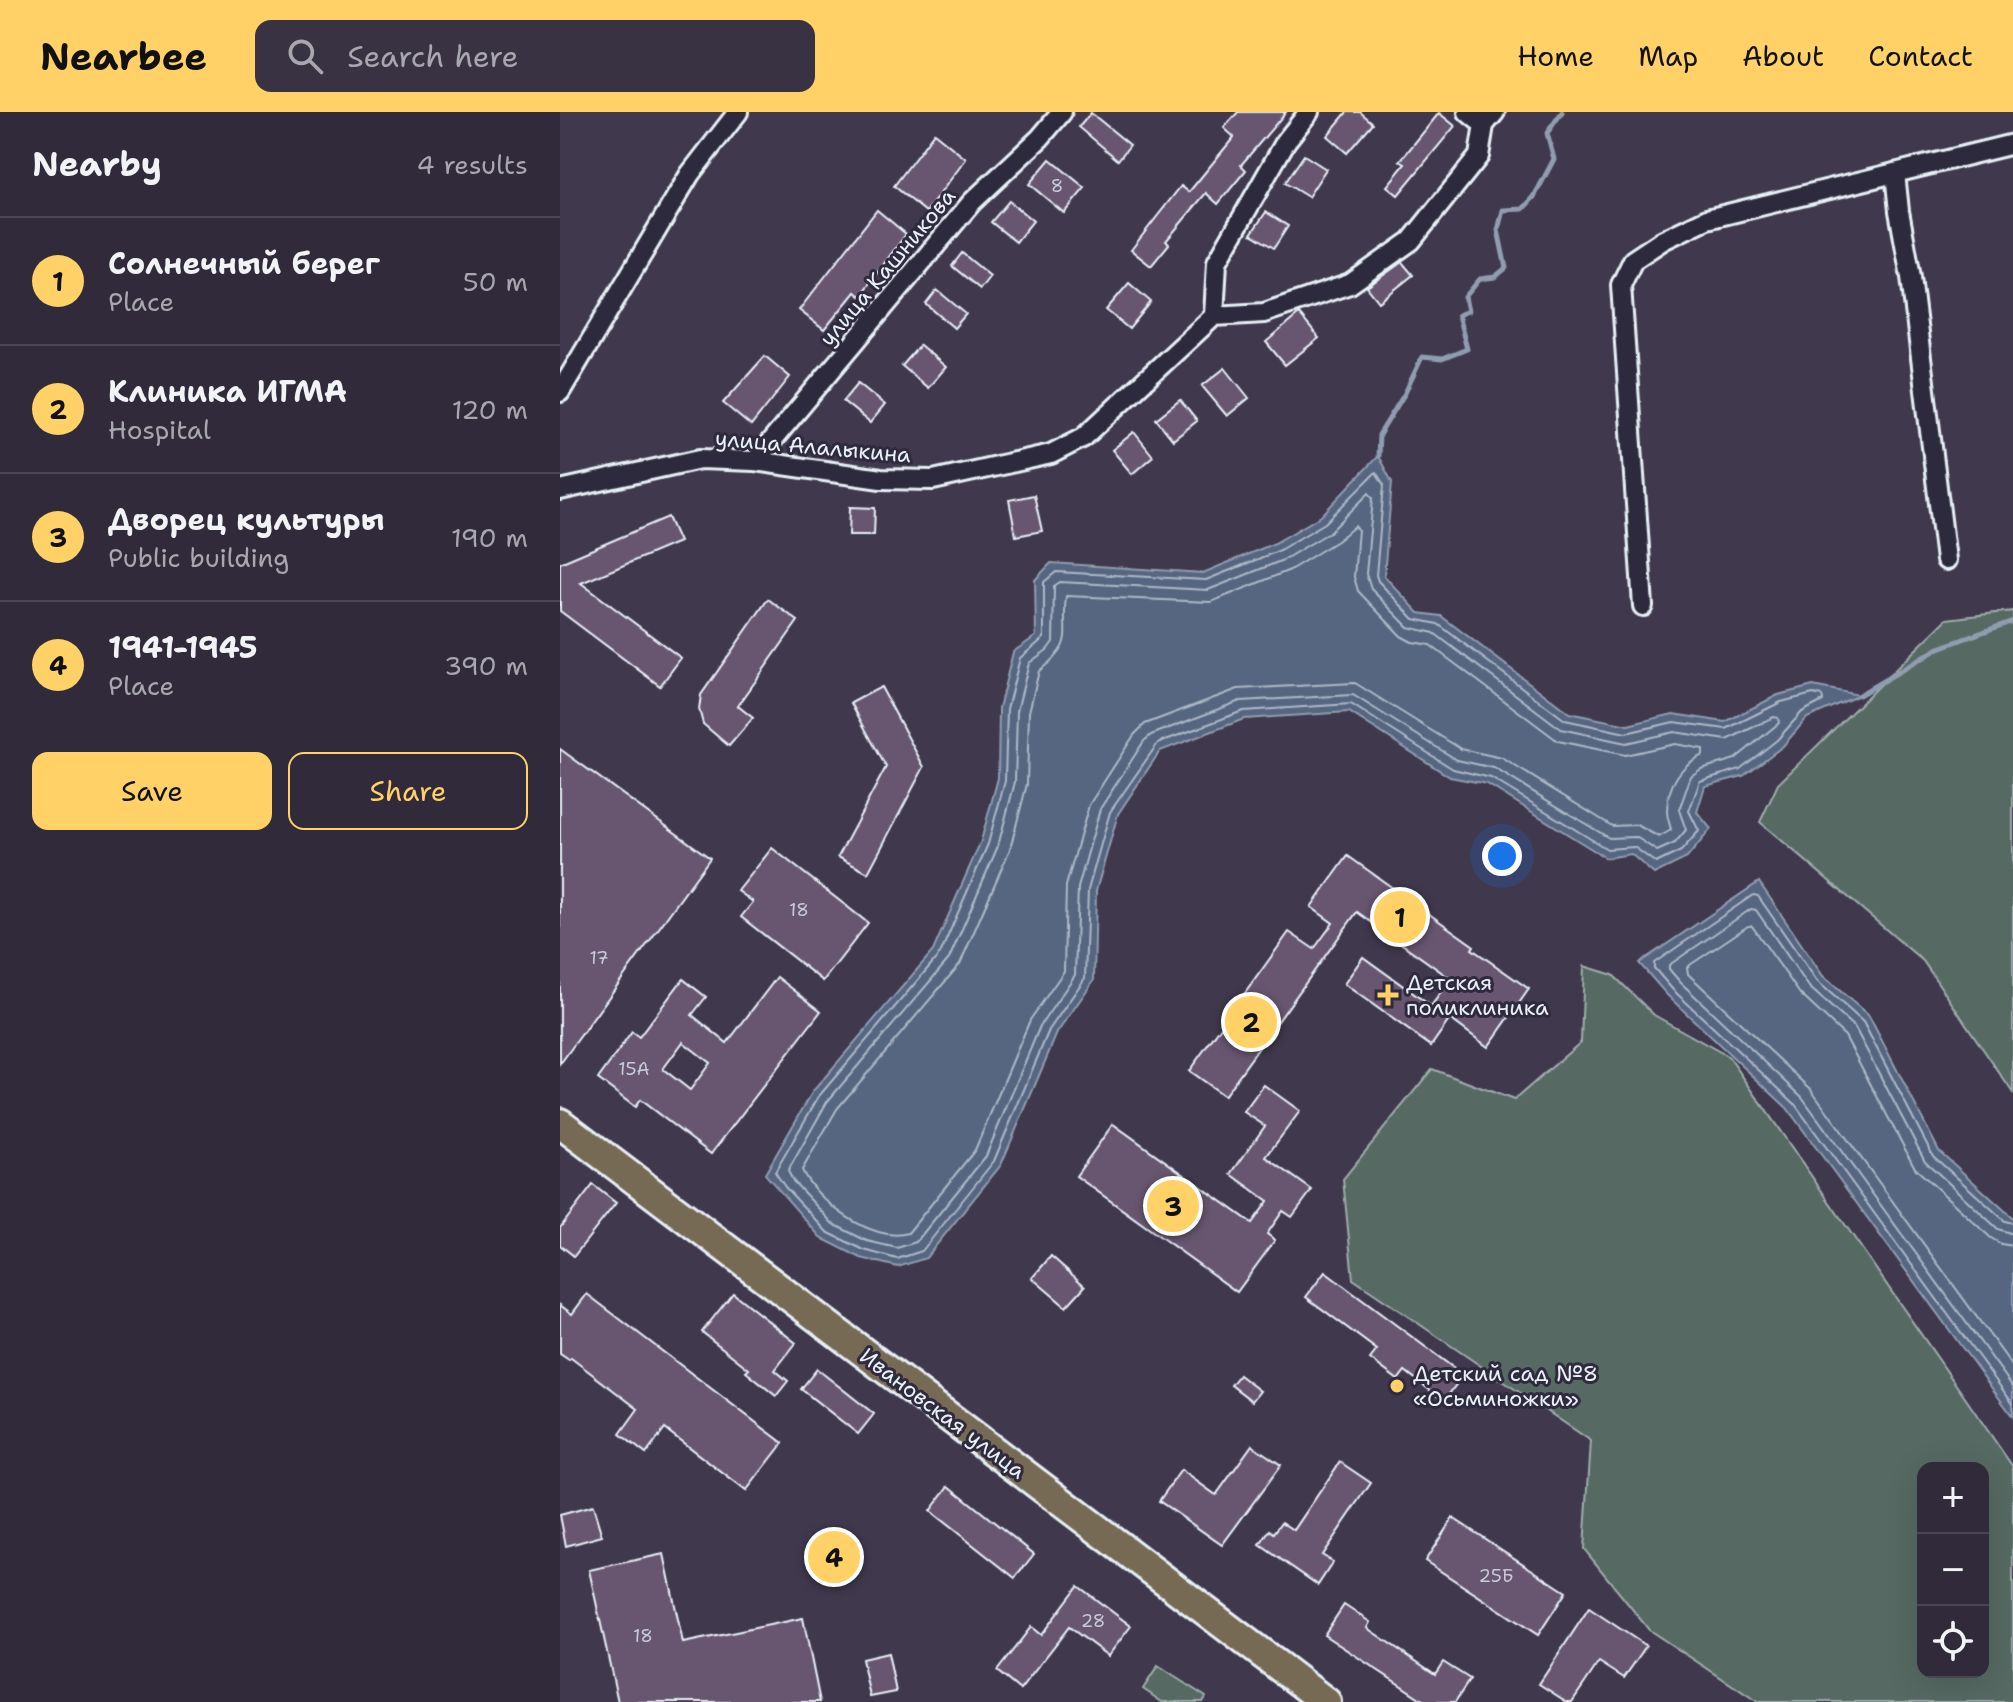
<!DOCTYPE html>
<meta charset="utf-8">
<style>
body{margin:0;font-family:"Shantell Sans",sans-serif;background:#383242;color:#f1f3f6}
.controls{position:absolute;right:24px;bottom:24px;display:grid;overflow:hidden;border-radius:16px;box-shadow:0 8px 32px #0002}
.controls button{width:72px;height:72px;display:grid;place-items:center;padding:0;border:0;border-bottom:2px solid #4b4654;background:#302a3a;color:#f1f3f6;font:40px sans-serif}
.you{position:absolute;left:942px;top:744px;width:28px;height:28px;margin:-20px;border:6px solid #fff;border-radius:50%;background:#1a73e8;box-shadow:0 0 0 12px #1a73e833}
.badge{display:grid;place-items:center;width:52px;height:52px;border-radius:50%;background:#ffd166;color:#111;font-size:26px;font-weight:700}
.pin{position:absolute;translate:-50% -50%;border:4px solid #fff;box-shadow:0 2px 8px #0006}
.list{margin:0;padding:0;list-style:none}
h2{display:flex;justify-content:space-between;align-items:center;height:104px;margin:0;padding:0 32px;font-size:34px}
h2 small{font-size:26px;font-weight:400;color:#a8a7af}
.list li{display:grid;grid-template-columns:52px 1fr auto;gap:24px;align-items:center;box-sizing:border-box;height:128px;padding:0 32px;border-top:2px solid #4b4654}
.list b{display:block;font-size:30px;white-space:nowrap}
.list p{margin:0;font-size:26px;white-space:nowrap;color:#a8a7af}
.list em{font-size:26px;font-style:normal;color:#a8a7af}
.actions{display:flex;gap:16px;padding:24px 32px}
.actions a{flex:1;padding:18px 0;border:2px solid #ffd166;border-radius:16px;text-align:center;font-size:28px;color:#ffd166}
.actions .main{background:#ffd166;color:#111}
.icon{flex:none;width:44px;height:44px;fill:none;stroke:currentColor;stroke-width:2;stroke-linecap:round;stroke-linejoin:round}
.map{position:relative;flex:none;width:1453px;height:1590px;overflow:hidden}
header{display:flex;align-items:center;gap:48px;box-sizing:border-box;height:112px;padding:0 40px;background:#ffd166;color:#111}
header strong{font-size:38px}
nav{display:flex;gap:44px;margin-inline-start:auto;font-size:28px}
.search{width:560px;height:72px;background:#383242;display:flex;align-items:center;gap:20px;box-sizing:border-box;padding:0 28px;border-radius:16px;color:#a8a7af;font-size:30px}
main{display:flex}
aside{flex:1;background:#302a3a}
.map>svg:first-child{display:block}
.green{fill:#566962;stroke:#9fadad;stroke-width:2;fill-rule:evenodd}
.water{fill:#566580;stroke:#909db0;stroke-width:2}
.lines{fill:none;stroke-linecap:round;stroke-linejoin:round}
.shore{stroke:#aeb9c8;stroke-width:2}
.stream{stroke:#909db0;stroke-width:5}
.building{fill:#685771;stroke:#e8f1f8;stroke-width:2;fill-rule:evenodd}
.minor-casing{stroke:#e8f1f8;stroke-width:24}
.primary-casing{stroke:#e8f1f8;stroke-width:34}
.minor{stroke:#2f2a3d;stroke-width:18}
.primary{stroke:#766a54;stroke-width:28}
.poi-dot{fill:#ffd166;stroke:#2f2a3d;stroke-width:3}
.labels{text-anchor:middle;stroke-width:6;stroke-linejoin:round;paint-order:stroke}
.number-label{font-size:18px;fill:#c8cad6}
.street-label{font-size:22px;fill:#e8f1f8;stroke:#2f2a3d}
.poi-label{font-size:22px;fill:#e8f1f8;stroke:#2f2a3d;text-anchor:start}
</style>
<header>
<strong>Nearbee</strong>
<div class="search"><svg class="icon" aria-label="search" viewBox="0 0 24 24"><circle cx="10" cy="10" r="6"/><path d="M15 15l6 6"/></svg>Search here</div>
<nav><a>Home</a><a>Map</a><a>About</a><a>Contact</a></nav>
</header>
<main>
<aside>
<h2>Nearby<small>4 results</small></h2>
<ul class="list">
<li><span class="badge">1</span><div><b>Солнечный берег</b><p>Place</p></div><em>50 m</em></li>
<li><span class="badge">2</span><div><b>Клиника ИГМА</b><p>Hospital</p></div><em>120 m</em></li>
<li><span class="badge">3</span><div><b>Дворец культуры</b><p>Public building</p></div><em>190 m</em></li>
<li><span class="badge">4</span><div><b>1941-1945</b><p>Place</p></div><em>390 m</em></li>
</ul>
<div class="actions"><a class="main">Save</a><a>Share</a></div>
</aside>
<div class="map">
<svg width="1453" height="1590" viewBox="0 0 1453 1590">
<rect width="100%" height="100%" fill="#40384d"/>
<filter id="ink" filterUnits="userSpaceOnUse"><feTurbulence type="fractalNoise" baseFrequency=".0125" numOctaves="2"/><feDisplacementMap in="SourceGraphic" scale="16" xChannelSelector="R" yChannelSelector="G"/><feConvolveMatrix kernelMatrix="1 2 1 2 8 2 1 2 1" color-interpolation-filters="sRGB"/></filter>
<g filter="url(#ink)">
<!-- green -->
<g class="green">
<path d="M1453,499v482l-90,-132 -163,-139 18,-38 169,-165z"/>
<path d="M1024,854l29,9 41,40 75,42 284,410v235h-255l-109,-72 -65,-81 7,-108 -238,-162 -10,-100 89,-110 82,31 67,-58zM1363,1356h60v204h-60z"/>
<path d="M598,1554l48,31 -3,5h-41l-19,-13z"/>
</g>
<!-- water -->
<g class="water">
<path d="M818,344l14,26 -8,94 35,37 22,3 128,97 59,12 45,-11 52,8 53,-27 35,-9 46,9 -52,23 -24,28 -40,30 -38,10 -8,26 14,17 -24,29 -33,16 -23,-20 -25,4 -119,-74 -37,-7 -101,-65 -105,7 -84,32 -42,63 -22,77 -2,89 -37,53 -56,132 -75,93 -28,9 -37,-9 -40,-20 -56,-64 48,-83 120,-140 48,-110 17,-63 1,-70 14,-56 23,-16 -1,-56 16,-17 152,10 72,-30 46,-27z"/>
<path d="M1199,770l64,94 46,40 70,135 74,67v199l-226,-309 -120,-113 -28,-32z"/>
</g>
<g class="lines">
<!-- shore -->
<g class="shore">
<path d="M816,360l8,13 -8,90 2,6 36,38 24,5 127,96 61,13 48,-11 52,7 55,-27 32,-8 9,2 1,5 -21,11 -25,28 -37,29 -40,12 -11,30 10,20 -18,20 -25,12 -22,-16 -27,2 -116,-71 -38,-9 -102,-65 -108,7 -85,32 -48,69 -22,78 -3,88 -36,52 -55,131 -72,90 -25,8 -33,-9 -37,-18 -42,-45 -10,-15 44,-76 121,-142 48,-110 17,-63 2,-72 13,-51 24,-20v-56l12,-10 150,8 72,-29 47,-28z"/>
<path d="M809,381l4,5 -7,76 5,15 37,38 26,6 127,96 65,14 48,-11 53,8 47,-23 4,1 1,5 -44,36 -34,10 -10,7 -12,34 7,20 -11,13 -18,8 -21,-14 -27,1 -115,-70 -37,-8 -104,-65 -113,6 -89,34 -7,6 -44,68 -22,79 -3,87 -35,51 -54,130 -70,86 -19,6 -30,-7 -34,-17 -40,-43 -5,-10 39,-69 122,-143 49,-113 17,-64 2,-71 12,-48 18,-13 6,-8 1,-56 6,-4 148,8 75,-30 47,-28z"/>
<path d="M795,414l3,4 -4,47 4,14 43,45 11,6 18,3 128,96 67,14 50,-11 28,5v6c-22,9 -36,31 -36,56 0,7 3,13 4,19l-12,7 -22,-12 -25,1 -110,-68 -41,-9 -106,-66 -117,6 -93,35 -11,11 -45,70 -23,81 -2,85 -34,49 -55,130 -67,83c-35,11 -93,-33 -106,-63l35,-61 123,-145 50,-115 17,-65 2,-72 10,-41c38,-29 22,-35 27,-75l145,6 79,-32 47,-29z"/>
<path d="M1453,1111l-8,-2 -72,-65 -70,-134 -46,-41 -59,-85 -5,-1 -99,68v5l19,22 121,113 219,301"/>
<path d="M1453,1122l-15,-5 -73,-68 -70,-133 -46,-41 -53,-77 -5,-1 -82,56v4l11,13 122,115 211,290"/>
<path d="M1453,1134l-12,-2 -10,-6 -76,-70 -70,-132 -45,-42 -48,-68h-4l-61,41 1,7 123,115 202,278"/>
</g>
<!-- stream -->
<g class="stream">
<path d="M818,344l1,-21 26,-42 17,-36 20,2 25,-10 -9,-34 10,-4 -3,-14 15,-18 15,-2 11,-9 -8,-38 5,-20 20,-1 11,-12 20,-38 -7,-26 15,-21"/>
<path d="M1299,583l80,-47 74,-27"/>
</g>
</g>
<!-- building -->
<g class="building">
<path d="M678,0h48l-45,53 5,5 -28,34 -12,-11 -40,48 3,3 -18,22 -20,-16 50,-64 8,6 45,-55 -10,-9z"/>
<path d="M787,0h13l13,11 -26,30 -20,-17z"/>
<path d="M531,1l39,32 -12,15 -39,-33z"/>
<path d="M879,1l16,13 -57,69 -11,-9 18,-22 -5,-3z"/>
<path d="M374,21l32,26 -40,53 -32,-26z"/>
<path d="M744,43l22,14 -18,28 -23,-14z"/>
<path d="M490,47l35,29 -21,25 -35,-29z"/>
<path d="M449,89l24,20 -17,21 -25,-20z"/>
<path d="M317,98l29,24 -46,62 -5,-4 -31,38 -25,-20z"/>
<path d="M706,100l22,14 -14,22 -23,-14z"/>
<path d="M402,141l28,23 -10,13 -28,-23z"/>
<path d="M842,150l11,13 -34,27 -12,-15z"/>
<path d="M569,171l22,19 -22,27 -23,-19z"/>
<path d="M377,178l29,24 -12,14 -28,-24z"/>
<path d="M739,202l20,24 -34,27 -19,-23z"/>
<path d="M360,233l26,22 -18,21 -26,-22z"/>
<path d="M205,244l25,21 -39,49 -28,-23z"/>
<path d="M665,256l24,30 -22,18 -25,-30z"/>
<path d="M298,271l27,22 -15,18 -27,-22z"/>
<path d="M620,288l17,21 -24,19 -17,-21z"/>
<path d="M574,320l19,24 -21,18 -20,-24z"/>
<path d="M474,383l8,36 -26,5 -7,-36z"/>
<path d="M290,395l25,1 -1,27h-25z"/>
<path d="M108,405l11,25 -98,41 100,75 -21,28 -100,-75v-48z"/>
<path d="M208,487l30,22 -60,85 15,12 -24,28 -26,-22 -4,-15 2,-14z"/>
<path d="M321,575l43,80 -56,106 -30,-16 48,-90 -35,-64z"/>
<path d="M0,637l150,109 -150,206z"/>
<path d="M212,736l96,75 -45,58 -82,-64 12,-15 -15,-11z"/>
<path d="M788,744l126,90 -2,3 57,40 -41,58 -38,-28 -19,27 -87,-62 19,-27 68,49 20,-27 -94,-67 -133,184 -35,-25 100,-139 25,17 19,-26 -22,-16z"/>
<path d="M217,865l44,34 -110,143 -71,-54 -5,7 -37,-28 34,-47 7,5 44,-58 23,18 -14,18 35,28zM123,930l27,21 -20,27 -27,-21z"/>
<path d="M704,973l36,26 -34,46 46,33 -20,27 -9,-6 -16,23 8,6 -38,52 -161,-116 37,-52 139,99 16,-22 -37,-27 34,-48 -21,-14z"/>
<path d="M33,1073l23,18 -42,53 -14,-11v-17z"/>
<path d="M491,1144l34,30 -19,21 -34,-29z"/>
<path d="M765,1160l138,103 -19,26 -39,-30 -7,9 -28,-21 7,-9 -71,-53z"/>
<path d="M173,1181l63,50 -21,27 13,11 -12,15 -30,-24 3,-3 -47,-37z"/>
<path d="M27,1182l196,149 -37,48 -81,-62 -19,25 -26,-20 18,-25 -67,-51 -2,2 -9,-6v-49l12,9z"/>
<path d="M257,1257l57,45 -16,20 -57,-45z"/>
<path d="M679,1263l21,16 -8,10 -21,-16z"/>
<path d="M692,1333l29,20 -59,80 -63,-44 22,-31 35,25z"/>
<path d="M780,1350l31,21 -49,72 11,7 -15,23 -58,-40 10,-15 4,3 8,-11 12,8z"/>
<path d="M389,1374l85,68 -19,24 -85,-67z"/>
<path d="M33,1394l9,30 -36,10 -6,-31z"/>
<path d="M893,1406l113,74 -28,43 -113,-74z"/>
<path d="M104,1442l19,89 120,-25 17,84h-202l-29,-132z"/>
<path d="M518,1474l53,40 -23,30 -39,-29 -49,63 -23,-19 34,-44 10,8z"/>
<path d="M784,1493l26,17 -3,6 68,46 8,-12 27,17 -15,23h-29l-102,-67z"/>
<path d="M1029,1496l57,38 -22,32 -25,-16 -27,40h-5l-28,-18z"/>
<path d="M328,1541l8,39 -26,5 -8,-38z"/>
</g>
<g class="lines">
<!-- minor casing -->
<g class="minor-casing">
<g id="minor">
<path d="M908,0l16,13"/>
<path d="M1335,61l4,38 12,66 35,283"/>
<path d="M654,204l3,-54 69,-121 23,-29"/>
<path d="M0,280l130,-218 48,-62"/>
<path d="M195,349l217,-259 68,-64 22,-26"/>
<path d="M0,378l140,-31 55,2 126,18 52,1 118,-26 33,-17 130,-121 50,-3 86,-29 61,-43 68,-85 5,-31 11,-13"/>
<path d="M1083,494l-22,-321 12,-25 30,-20 44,-21 306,-75"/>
</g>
</g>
<!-- primary casing -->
<g class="primary-casing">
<path id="primary" d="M0,1011l766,579"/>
</g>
<!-- minor -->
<use href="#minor" class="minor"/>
<!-- primary -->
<use href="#primary" class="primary"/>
</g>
</g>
<!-- markers -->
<g class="poi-dot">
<path d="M824 871h8v8h8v8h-8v8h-8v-8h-8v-8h8z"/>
<circle cx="837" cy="1274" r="8"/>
</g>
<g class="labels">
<!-- number labels -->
<g class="number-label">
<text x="497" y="80">8</text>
<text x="239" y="804">18</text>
<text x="39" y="852">17</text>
<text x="74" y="963">15А</text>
<text x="936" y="1470">25Б</text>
<text x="533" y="1515">28</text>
<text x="83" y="1530">18</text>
</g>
<!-- street labels -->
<g class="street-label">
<text transform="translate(327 155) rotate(-50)" y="8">улица Кашникова</text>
<text transform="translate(253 334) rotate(5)" y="8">улица Алалыкина</text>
<text transform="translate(383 1301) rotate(37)" y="8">Ивановская улица</text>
</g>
<!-- poi labels -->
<g class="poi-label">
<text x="846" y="878">Детская<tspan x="846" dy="25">поликлиника</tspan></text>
<text x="853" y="1269">Детский сад №8<tspan x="853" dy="25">«Осьминожки»</tspan></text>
</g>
</g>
</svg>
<div class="controls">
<button>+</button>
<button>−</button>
<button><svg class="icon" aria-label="locate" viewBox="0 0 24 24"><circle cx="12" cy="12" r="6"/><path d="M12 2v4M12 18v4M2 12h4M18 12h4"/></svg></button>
</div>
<div class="you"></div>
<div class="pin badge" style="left:840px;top:805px">1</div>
<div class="pin badge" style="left:691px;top:910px">2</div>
<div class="pin badge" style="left:613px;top:1094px">3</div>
<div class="pin badge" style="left:274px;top:1445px">4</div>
</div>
</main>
